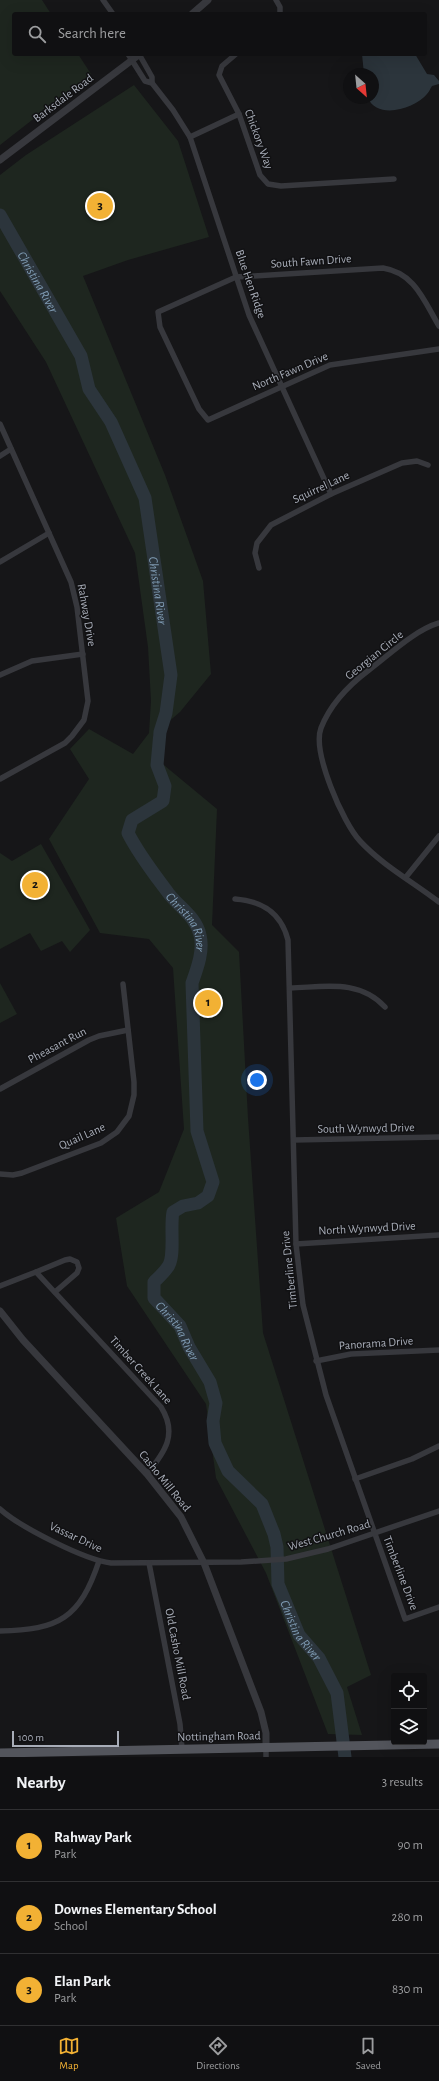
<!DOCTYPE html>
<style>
body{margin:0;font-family:"Alegreya Sans",sans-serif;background:#19191b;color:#f1f3f6}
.controls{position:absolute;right:12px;bottom:12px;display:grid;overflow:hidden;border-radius:4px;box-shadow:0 4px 16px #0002}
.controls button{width:36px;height:36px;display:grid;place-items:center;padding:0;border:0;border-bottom:1px solid #303032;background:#101012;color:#f1f3f6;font:20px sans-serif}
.compass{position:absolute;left:343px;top:68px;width:36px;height:36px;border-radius:50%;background:#101012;box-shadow:0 4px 16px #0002;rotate:153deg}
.scale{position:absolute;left:12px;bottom:10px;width:107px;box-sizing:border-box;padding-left:4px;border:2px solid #a8adb8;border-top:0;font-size:11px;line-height:14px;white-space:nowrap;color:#a8adb8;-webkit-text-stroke:3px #111113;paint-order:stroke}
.you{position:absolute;left:257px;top:1080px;width:14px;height:14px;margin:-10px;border:3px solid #fff;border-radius:50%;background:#1a73e8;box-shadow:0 0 0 6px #1a73e833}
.badge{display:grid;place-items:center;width:26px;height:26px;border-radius:50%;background:#f2b134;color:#111;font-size:13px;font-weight:700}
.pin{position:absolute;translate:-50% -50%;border:2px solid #fff;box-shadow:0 1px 4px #0006}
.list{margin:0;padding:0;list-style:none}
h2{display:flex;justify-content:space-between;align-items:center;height:52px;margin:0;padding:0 16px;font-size:17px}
h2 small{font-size:13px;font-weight:400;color:#9c9d9f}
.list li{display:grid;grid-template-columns:26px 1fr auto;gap:12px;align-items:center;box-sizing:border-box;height:72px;padding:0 16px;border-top:1px solid #303032}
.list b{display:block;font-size:15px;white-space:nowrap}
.list p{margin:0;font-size:13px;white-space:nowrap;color:#9c9d9f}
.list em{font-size:13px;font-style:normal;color:#9c9d9f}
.icon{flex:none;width:22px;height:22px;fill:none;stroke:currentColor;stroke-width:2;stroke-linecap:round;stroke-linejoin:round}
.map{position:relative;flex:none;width:439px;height:1757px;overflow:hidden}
.search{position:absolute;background:#101012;box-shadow:0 4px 16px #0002;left:12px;right:12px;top:12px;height:44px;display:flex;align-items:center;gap:10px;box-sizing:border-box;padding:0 14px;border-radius:4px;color:#9c9d9f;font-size:15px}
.sheet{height:268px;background:#101012}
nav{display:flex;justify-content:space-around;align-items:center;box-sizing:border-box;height:56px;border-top:1px solid #303032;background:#101012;font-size:11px;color:#9c9d9f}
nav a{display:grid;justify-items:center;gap:2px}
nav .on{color:#f2b134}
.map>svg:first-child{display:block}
.green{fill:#1e261f}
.water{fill:#2c353c}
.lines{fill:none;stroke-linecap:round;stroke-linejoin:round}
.river{stroke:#2c353c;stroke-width:13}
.minor{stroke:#37383d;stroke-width:5.5}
.tertiary{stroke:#37383d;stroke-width:7}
.primary{stroke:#53555c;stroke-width:9}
.labels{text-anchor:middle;stroke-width:3;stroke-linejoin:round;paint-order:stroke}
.street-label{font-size:12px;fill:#a8adb8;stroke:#111113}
.water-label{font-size:13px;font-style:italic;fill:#7f9bb3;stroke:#111113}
</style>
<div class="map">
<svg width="439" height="1757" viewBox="0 0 439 1757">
<rect width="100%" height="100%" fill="#161618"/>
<!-- green -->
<g class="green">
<path d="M0,0h42l9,14h-37v40h64l13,20 -91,71z"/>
<path d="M134,85l44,56 31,96 -81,23 -45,16 82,199 38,106 8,93 -31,38 -27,23v21l64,53 -5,116 27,27 9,166 15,215 108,342 -24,12 15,48 -34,-1 -62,-161 -50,-95 -10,-74 -79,-118 -11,-68 43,-26 25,-63 -11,-161 -24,-29 -49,-6 -51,-94 40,-60 -19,-30 19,-20 44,25 16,-21 2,-32 -3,-54 -13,-94 -89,-191 -46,-71v-116l26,-20z"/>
<path d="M41,844l49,86 -20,22 -8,-11 -21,10 -11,-18 -30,16v-96l12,8z"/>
<path d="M0,983l17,31 -17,9z"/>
</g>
<!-- water -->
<path class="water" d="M362,54h53l12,20 7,1 5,6v3l-7,2c-2,3 -3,6 -5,8 -12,15 -50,26 -59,4h5v-24h-9z"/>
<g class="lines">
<!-- river -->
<path class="river" id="s1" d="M0,215l81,141 8,33 22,33 34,76 26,177 -5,38 -6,19 -3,33 8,21 -2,15 -31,19 -4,13c11,22 27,42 41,61 11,14 27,23 31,41 4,16 -3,34 -8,48l5,148 16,51 -5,14 -10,7 -15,3 -10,6c-3,14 2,42 -4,53 -3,6 -10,12 -15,17v16l26,28 9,21 21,35 6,21 -3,18 2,22 13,28 34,33 12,30 3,13 1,37 21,51 20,23 18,35 8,64"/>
<!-- minor -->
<g class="minor">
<path d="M103,0l10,14"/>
<path d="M276,0l4,7v7"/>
<path d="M128,54l17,27 7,2 21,27 17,27 59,178 82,179"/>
<path d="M139,54l13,23v6"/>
<path d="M236,54l-14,12 -3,9 20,39 21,61 8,9 13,2 113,-7"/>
<path d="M190,137l49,-23"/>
<path d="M439,326c-15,-25 -24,-53 -56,-58l-147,9 -78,35 2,15 39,82 9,11 122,-55 109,-16"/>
<path d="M0,424l71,158 6,25 11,94 -4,19 -12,16 -7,7 -65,36"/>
<path d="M0,456l11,-7"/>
<path d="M0,562l49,-29"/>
<path d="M259,568l-4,-15 2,-10 14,-18 60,-31 71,-31 15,-2 11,4"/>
<path d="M439,623c-24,7 -50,32 -70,47 -20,15 -39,35 -48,58 -9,24 22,95 39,113 22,24 53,41 79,61"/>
<path d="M0,675l32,-14 51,-7"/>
<path d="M406,877l33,-41"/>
<path d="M235,899c27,2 46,13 53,41l8,304 7,61 23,90 79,224 34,-12"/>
<path d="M290,988c35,-1 69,-9 95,19"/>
<path d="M0,1089l89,-49 10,-4 29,-6"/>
<path d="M294,1140l145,-3"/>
<path d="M0,1174l13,1 9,-2 79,-30 16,-11 12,-16 5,-21v-13l-11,-98"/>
<path d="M296,1244l143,-9"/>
<path d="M36,1272l29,-12 5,-1 7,3 2,6 -2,5 -22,19"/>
<path d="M0,1286l36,-14 125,135c17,27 4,45 -14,67"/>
<path d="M316,1361l35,-7 88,-4"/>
<path d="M355,1479l57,-20 27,-13"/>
<path d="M0,1509c20,18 85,51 111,54l130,-1 45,-3 42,-10 111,-38"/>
<path d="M149,1563l31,161 2,25"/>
<path d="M0,1631c59,-1 80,-13 99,-70"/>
<path d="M266,1757v-10"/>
</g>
<!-- tertiary -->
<g class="tertiary">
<path d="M192,14l16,-14"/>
<path d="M0,160l140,-106"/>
<path d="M0,1311l23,29 124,134 34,43 23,46 57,149 5,21v14"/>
</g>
<!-- primary -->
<path class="primary" d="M0,1753l439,-9"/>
</g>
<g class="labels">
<!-- street labels -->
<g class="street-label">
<text transform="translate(63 98) rotate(-37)" y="4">Barksdale Road</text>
<text transform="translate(259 139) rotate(70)" y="4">Chickory Way</text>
<text transform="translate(311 261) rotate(-4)" y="4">South Fawn Drive</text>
<text transform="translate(251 284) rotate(71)" y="4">Blue Hen Ridge</text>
<text transform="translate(290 371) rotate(-23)" y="4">North Fawn Drive</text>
<text transform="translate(321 487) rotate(-25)" y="4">Squirrel Lane</text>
<text transform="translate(87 615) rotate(80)" y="4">Rahway Drive</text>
<text transform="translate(374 655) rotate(-39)" y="4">Georgian Circle</text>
<text transform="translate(57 1045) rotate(-28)" y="4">Pheasant Run</text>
<text transform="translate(366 1128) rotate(-1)" y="4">South Wynwyd Drive</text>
<text transform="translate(82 1136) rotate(-24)" y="4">Quail Lane</text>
<text transform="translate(367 1228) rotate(-3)" y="4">North Wynwyd Drive</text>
<text transform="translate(289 1270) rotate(-96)" y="4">Timberline Drive</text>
<text transform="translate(376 1343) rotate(-4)" y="4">Panorama Drive</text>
<text transform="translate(141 1370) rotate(48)" y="4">Timber Creek Lane</text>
<text transform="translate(165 1481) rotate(51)" y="4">Casho Mill Road</text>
<text transform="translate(329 1535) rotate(-16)" y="4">West Church Road</text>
<text transform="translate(76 1537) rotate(25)" y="4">Vassar Drive</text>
<text transform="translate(401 1573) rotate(69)" y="4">Timberline Drive</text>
<text transform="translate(178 1654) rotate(79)" y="4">Old Casho Mill Road</text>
<text transform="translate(219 1736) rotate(-1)" y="4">Nottingham Road</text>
</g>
<!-- water labels -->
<g class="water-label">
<text dy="5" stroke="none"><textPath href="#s1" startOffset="77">Christina River</textPath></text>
<text dy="5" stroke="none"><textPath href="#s1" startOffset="413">Christina River</textPath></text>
<text dy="5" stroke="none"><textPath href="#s1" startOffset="785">Christina River</textPath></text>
<text dy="5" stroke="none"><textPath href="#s1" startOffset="1241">Christina River</textPath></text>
<text dy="5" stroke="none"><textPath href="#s1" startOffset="1577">Christina River</textPath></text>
</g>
</g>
</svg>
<div class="controls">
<button><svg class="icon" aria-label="locate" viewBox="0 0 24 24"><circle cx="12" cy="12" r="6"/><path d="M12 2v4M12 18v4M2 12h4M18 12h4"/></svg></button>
<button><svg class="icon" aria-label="layers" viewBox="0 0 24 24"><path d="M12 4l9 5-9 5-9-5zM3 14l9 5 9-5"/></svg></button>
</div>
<svg class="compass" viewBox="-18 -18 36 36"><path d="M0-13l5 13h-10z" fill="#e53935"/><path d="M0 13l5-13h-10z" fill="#9c9d9f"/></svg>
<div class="scale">100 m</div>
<div class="you"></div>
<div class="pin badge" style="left:208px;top:1003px">1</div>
<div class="pin badge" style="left:35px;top:885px">2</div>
<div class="pin badge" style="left:100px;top:206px">3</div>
<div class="search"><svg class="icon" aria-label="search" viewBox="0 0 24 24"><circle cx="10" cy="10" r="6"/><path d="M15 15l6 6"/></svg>Search here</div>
</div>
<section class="sheet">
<h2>Nearby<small>3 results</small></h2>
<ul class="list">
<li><span class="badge">1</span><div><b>Rahway Park</b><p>Park</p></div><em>90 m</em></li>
<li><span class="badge">2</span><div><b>Downes Elementary School</b><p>School</p></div><em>280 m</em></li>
<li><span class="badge">3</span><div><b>Elan Park</b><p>Park</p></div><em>830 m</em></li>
</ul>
</section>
<nav>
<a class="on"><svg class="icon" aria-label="map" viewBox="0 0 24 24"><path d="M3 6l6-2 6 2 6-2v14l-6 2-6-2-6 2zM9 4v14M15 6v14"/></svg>Map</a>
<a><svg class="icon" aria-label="directions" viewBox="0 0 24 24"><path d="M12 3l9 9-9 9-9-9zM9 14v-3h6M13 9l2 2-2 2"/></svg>Directions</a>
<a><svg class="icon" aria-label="saved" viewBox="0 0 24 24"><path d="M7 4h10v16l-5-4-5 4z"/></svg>Saved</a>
</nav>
